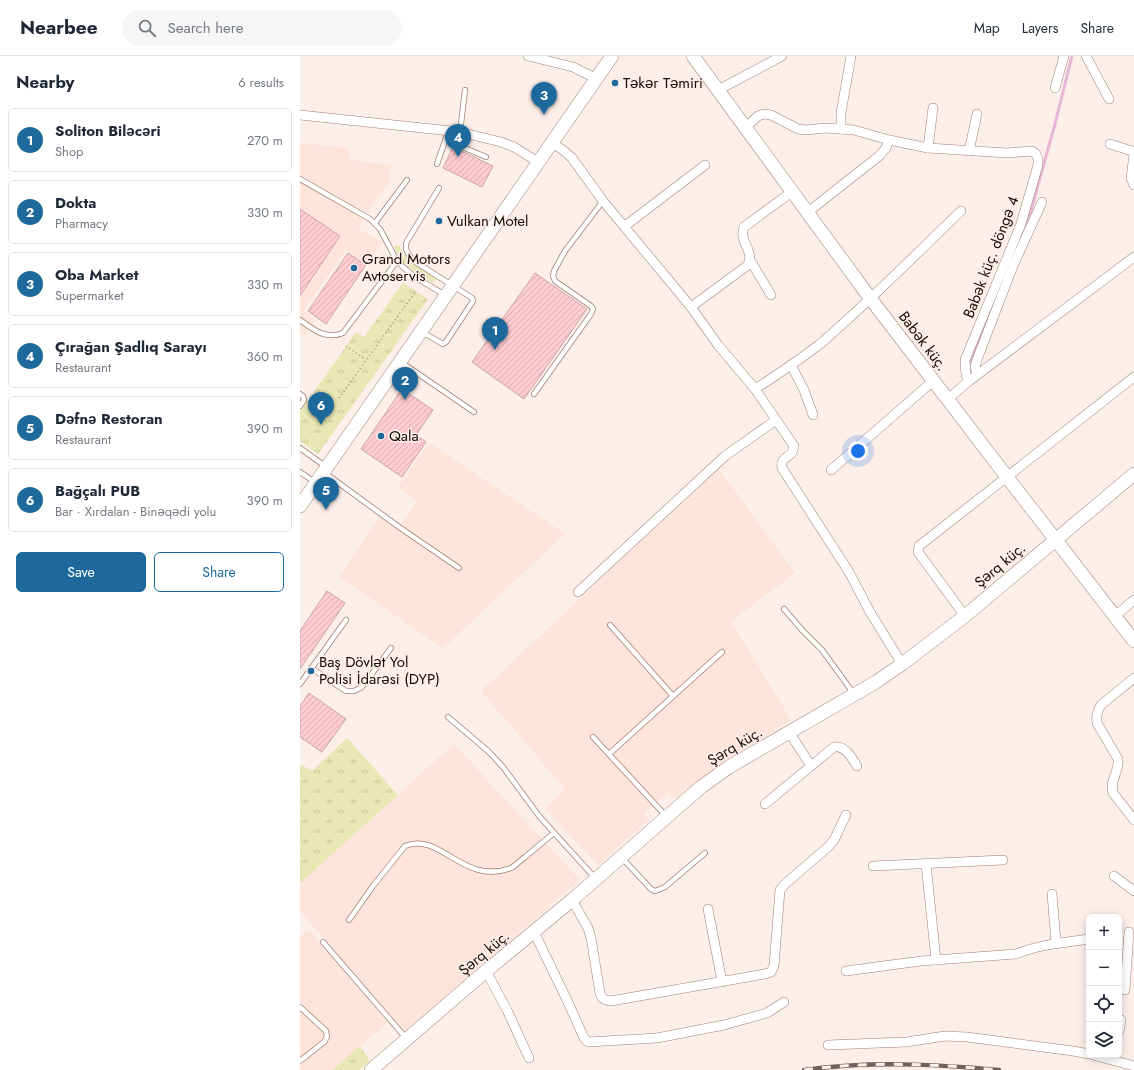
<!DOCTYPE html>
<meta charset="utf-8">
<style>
body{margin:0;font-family:Jost,sans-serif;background:#f6f6f7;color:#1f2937}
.controls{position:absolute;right:12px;bottom:12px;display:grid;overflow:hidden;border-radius:6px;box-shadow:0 2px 10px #0003}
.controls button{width:36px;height:36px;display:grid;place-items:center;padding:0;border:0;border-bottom:1px solid #e0e1e3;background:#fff;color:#1f2937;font:20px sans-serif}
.you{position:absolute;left:558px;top:395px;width:14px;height:14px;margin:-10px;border:3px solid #fff;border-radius:50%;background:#1a73e8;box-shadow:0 0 0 6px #1a73e833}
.badge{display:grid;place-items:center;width:26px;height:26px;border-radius:50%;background:#1e699c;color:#fff;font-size:13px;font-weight:700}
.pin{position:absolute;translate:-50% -33px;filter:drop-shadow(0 1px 2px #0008)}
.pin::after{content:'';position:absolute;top:21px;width:14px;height:12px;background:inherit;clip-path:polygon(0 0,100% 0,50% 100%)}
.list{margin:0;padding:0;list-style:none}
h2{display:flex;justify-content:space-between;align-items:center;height:52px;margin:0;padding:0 16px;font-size:17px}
h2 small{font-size:13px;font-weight:400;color:#747a83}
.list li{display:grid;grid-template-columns:26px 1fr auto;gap:12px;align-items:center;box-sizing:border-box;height:64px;margin:0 8px 8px;padding:0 8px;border:1px solid #e0e1e3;border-radius:6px}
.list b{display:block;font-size:15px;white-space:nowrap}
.list p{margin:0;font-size:13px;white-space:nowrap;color:#747a83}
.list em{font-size:13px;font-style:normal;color:#747a83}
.actions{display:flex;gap:8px;padding:12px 16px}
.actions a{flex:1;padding:9px 0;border:1px solid #1e699c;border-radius:6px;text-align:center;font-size:14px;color:#1e699c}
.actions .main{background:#1e699c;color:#fff}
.icon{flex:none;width:22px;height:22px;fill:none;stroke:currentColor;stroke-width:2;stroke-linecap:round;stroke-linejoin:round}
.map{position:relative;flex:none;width:834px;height:1014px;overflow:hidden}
header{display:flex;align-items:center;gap:24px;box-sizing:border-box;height:56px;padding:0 20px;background:#fff;border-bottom:1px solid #e0e1e3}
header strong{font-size:19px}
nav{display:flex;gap:22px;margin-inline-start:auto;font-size:14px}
.search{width:280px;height:36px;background:#f6f6f7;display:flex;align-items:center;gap:10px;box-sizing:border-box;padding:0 14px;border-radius:22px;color:#747a83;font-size:15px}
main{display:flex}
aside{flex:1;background:#fff}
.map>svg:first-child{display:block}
.built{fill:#fee4da}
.grass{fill:url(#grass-tufts)}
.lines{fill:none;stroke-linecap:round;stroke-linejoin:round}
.stream{stroke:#e8b5d7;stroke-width:3}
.building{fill:url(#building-hatch);stroke:#caa6aa}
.lane-casing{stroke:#a08175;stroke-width:6}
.street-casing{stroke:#a08175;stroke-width:10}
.secondary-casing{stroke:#a08175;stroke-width:14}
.path{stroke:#998c88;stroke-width:1.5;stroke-dasharray:1 3;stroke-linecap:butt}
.lane{stroke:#fff;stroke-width:4.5}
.street{stroke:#fff;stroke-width:9}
.secondary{stroke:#fff;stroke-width:13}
.rail-casing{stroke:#70635f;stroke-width:4.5}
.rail{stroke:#fceee9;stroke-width:3;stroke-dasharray:9;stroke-linecap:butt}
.poi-dot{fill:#1e699c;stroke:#fceee9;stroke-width:1.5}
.labels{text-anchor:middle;stroke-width:3;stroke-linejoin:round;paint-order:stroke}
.poi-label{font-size:15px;fill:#170c08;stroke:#fceee9;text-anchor:start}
.street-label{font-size:15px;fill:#170c08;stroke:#fceee9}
</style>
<header>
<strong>Nearbee</strong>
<div class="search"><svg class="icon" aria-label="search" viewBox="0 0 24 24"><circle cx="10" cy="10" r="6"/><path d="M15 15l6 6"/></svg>Search here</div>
<nav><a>Map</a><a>Layers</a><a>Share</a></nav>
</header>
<main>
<aside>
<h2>Nearby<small>6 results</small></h2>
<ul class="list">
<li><span class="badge">1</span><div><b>Soliton Biləcəri</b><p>Shop</p></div><em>270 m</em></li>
<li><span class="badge">2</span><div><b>Dokta</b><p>Pharmacy</p></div><em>330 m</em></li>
<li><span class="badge">3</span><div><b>Oba Market</b><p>Supermarket</p></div><em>330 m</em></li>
<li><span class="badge">4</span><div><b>Çırağan Şadlıq Sarayı</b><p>Restaurant</p></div><em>360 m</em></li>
<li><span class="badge">5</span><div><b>Dəfnə Restoran</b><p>Restaurant</p></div><em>390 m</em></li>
<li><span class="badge">6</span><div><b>Bağçalı PUB</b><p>Bar · Xırdalan - Binəqədi yolu</p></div><em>390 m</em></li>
</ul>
<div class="actions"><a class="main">Save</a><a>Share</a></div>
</aside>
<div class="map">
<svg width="834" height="1014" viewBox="0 0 834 1014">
<defs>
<pattern id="grass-tufts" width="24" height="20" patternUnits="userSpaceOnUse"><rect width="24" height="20" fill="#e8e8b4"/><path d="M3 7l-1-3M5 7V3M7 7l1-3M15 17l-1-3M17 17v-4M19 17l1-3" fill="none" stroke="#c6c699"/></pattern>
<pattern id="building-hatch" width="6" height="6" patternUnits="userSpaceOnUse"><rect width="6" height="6" fill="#fecbd0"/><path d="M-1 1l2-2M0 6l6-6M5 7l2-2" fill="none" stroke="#d9adb1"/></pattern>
</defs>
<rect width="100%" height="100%" fill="#fceee9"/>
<!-- built -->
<g class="built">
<path d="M0,87l49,5 1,12 41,5 -1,16 -25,34 -7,14 25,13 -16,22 -21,-14 -43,61 12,9 -11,16 -4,-4z"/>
<path d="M129,387l136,91 -122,114 -104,-71 40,-60 18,13 20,-29 -19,-14z"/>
<path d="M419,413l76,104 -64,48 60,99 -77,49 -40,30 -6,-6 -24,20 5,7 -51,45 -53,-56 20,-20 -84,-98z"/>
<path d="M154,688l126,136 -175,151 -105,-120v-28z"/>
<path d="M9,874l78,93 -55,47h-32v-134z"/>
</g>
<!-- grass -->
<g class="grass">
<path d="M99,189l4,9 4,5 29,20 -4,4 -29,-20 -5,-7 -4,-10z"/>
<path d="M103,227l25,16 -110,155 -18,-13v-29l56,-80 8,5z"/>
<path d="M47,682l51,57 -98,88v-119l12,7z"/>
<path d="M60,990l10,15 -11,9h-27z"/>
</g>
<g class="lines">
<!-- stream -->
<g class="stream">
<path d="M725,168l6,-14 24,-86 17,-68"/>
<path d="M716,194l5,-15"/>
<path d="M669,309l26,-63"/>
</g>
</g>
<!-- building -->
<g class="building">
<path d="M153,91l40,19 -11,21 -39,-19z"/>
<path d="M0,153l40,27 -40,60z"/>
<path d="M48,197l18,12 -40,59 -18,-13z"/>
<path d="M235,217l52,36 -63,90 -52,-37z"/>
<path d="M102,333l31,21 -17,25 10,7 -24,35 -41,-28z"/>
<path d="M27,535l18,12 -45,66v-38z"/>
<path d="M9,637l37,26 -24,33 -22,-15v-31z"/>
</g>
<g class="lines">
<!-- lane casing -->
<g class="lane-casing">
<g id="lane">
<path d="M160,76l5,-42"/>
<path d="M146,84l40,17"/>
<path d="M137,108l9,-26"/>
<path d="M0,123l70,40 10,10 17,32 6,6 12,10 30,18"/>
<path d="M75,167l32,-43"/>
<path d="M0,264c14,10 26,20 43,13l54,-72"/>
<path d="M122,276l21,12 3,-2 27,-41 -1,-3 -58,-37 -5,-6 -3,-6v-6l33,-55"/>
<path d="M101,306l73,50"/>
<path d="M0,338l3,2 1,4 -4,6"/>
<path d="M234,338l57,-80 2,-5 -2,-3 -36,-25 -2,-5 1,-5 11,-20 38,-50"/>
<path d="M0,392l25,18"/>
<path d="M0,416l15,10"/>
<path d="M25,417l74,54 60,41"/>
<path d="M484,553l19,22 19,19 32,44"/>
<path d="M310,569l63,71"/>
<path d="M11,612l35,23h8l8,-4 29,-39"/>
<path d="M0,628l46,-64"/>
<path d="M148,661l40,34 15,16 36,49 56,62"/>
<path d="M293,681l73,79"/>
<path d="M309,698l113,-102"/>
<path d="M322,802l29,31 4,2 10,-4 40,-34"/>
<path d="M49,864l24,-34 32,-40c35,-15 58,40 106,22 5,-3 10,-8 14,-11 10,-8 19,-16 29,-24"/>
<path d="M23,886l83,96"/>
<path d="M0,951l26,24 1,6 -3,5 -24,19"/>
</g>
</g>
<!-- street casing -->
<g class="street-casing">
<g id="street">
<path d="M228,0l45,11 24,12"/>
<path d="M786,0l23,43"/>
<path d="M755,32l9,-32"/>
<path d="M418,34l64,-34"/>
<path d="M0,59l160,17 41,10 13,5 24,15"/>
<path d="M446,71l12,-11 6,-2 7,1 27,14 9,1 18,-2 29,2 35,10 39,8 79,5 25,-2 4,3 2,5v6l-17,59 -56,136 1,15 3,6"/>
<path d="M541,73v-16l10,-57"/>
<path d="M252,87l11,7 9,8 31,43 88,106 27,38 37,44 39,57 -2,7c-6,5 -12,7 -10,15l67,104 21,40 32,52"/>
<path d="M810,88l22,7 2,3 -3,24 3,7"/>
<path d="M628,92l5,-40"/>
<path d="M669,95l8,-37"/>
<path d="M508,156l71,-56 7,-8 3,-8"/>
<path d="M325,170l80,-61"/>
<path d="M450,204l21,35"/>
<path d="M391,251l57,-42c7,-15 -10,-23 -4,-38l49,-36"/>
<path d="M491,309l13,25 9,25"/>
<path d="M677,319l-2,-9 3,-9 35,-91 29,-64"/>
<path d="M455,333c22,-14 44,-29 65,-45 49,-42 95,-89 141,-133"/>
<path d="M648,343l21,-18 165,-124"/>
<path d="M531,414l102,-89"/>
<path d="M278,536l147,-136 51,-36"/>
<path d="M665,560l-47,-64 1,-6 215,-169"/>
<path d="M815,560l19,-16"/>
<path d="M834,622l-33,27c-4,6 -5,11 -4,18l21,36c2,12 -9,21 -5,34l21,27"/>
<path d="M489,676l22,34"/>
<path d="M465,748l69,-57c11,-2 18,11 23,19"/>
<path d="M626,808l10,96"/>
<path d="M573,810l130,-6"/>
<path d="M814,820l20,15"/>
<path d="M752,838l4,48"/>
<path d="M272,844l16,28 3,10 9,55c2,6 4,7 11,8l154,-27 6,-2 3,-6 6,-76 5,-6 43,-37 6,-7 12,-25"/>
<path d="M408,853l14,73"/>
<path d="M234,876l33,68 17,38 4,4 69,-4 67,-13 43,-12 17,-11"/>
<path d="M186,915l21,39 22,48"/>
<path d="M546,915l75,-10 95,-7c24,-10 48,-11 73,-15"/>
<path d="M825,934l4,-58"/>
<path d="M819,975l2,-11"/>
<path d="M528,989l78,-3 39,-6 22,1 106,14 16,3"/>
<path d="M793,999l41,11"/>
</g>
</g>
<!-- secondary casing -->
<g class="secondary-casing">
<g id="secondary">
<path d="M393,0l177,242 137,179 127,164"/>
<path d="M0,450l312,-450"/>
<path d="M71,1014l115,-99 86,-71 129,-113 28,-20 147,-85 26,-18 63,-48 169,-142"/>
</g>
</g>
<!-- path -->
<g class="path">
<path d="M46,290l20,14"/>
<path d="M39,342l77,-107"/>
</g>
<!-- lane -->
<use href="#lane" class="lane"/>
<!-- street -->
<use href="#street" class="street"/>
<!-- secondary -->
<use href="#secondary" class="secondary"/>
<!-- rail casing -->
<g class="rail-casing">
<path id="rail" d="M504,1014c65,-9 130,-6 195,0"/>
</g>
<!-- rail -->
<use href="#rail" class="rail"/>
</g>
<!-- markers -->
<g class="poi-dot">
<circle cx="315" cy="27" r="4"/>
<circle cx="139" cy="165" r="4"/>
<circle cx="54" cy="212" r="4"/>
<circle cx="81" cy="380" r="4"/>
<circle cx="11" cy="615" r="4"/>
</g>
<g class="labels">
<!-- poi labels -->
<g class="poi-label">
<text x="323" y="32">Təkər Təmiri</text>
<text x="147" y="170">Vulkan Motel</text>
<text x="62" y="208">Grand Motors<tspan x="62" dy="17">Avtoservis</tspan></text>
<text x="89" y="385">Qala</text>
<text x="19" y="611">Baş Dövlət Yol<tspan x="19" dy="17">Polisi İdarəsi (DYP)</tspan></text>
</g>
<!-- street labels -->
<g class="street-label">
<text transform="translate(691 201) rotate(-69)" y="5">Babək küç. döngə 4</text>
<text transform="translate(623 285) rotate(53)" y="5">Babək küç.</text>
<text transform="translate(700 509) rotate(-40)" y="5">Şərq küç.</text>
<text transform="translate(435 690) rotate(-31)" y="5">Şərq küç.</text>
<text transform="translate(184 897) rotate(-40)" y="5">Şərq küç.</text>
</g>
</g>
</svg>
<div class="controls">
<button>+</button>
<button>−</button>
<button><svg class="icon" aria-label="locate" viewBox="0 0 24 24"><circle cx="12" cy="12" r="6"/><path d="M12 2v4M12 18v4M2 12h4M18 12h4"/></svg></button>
<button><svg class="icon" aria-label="layers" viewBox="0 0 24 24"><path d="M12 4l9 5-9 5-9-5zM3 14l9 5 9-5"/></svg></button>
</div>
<div class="you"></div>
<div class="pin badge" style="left:195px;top:294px">1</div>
<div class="pin badge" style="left:105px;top:344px">2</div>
<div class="pin badge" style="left:244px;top:59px">3</div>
<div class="pin badge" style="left:158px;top:101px">4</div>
<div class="pin badge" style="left:26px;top:454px">5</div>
<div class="pin badge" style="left:21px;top:369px">6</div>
</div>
</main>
